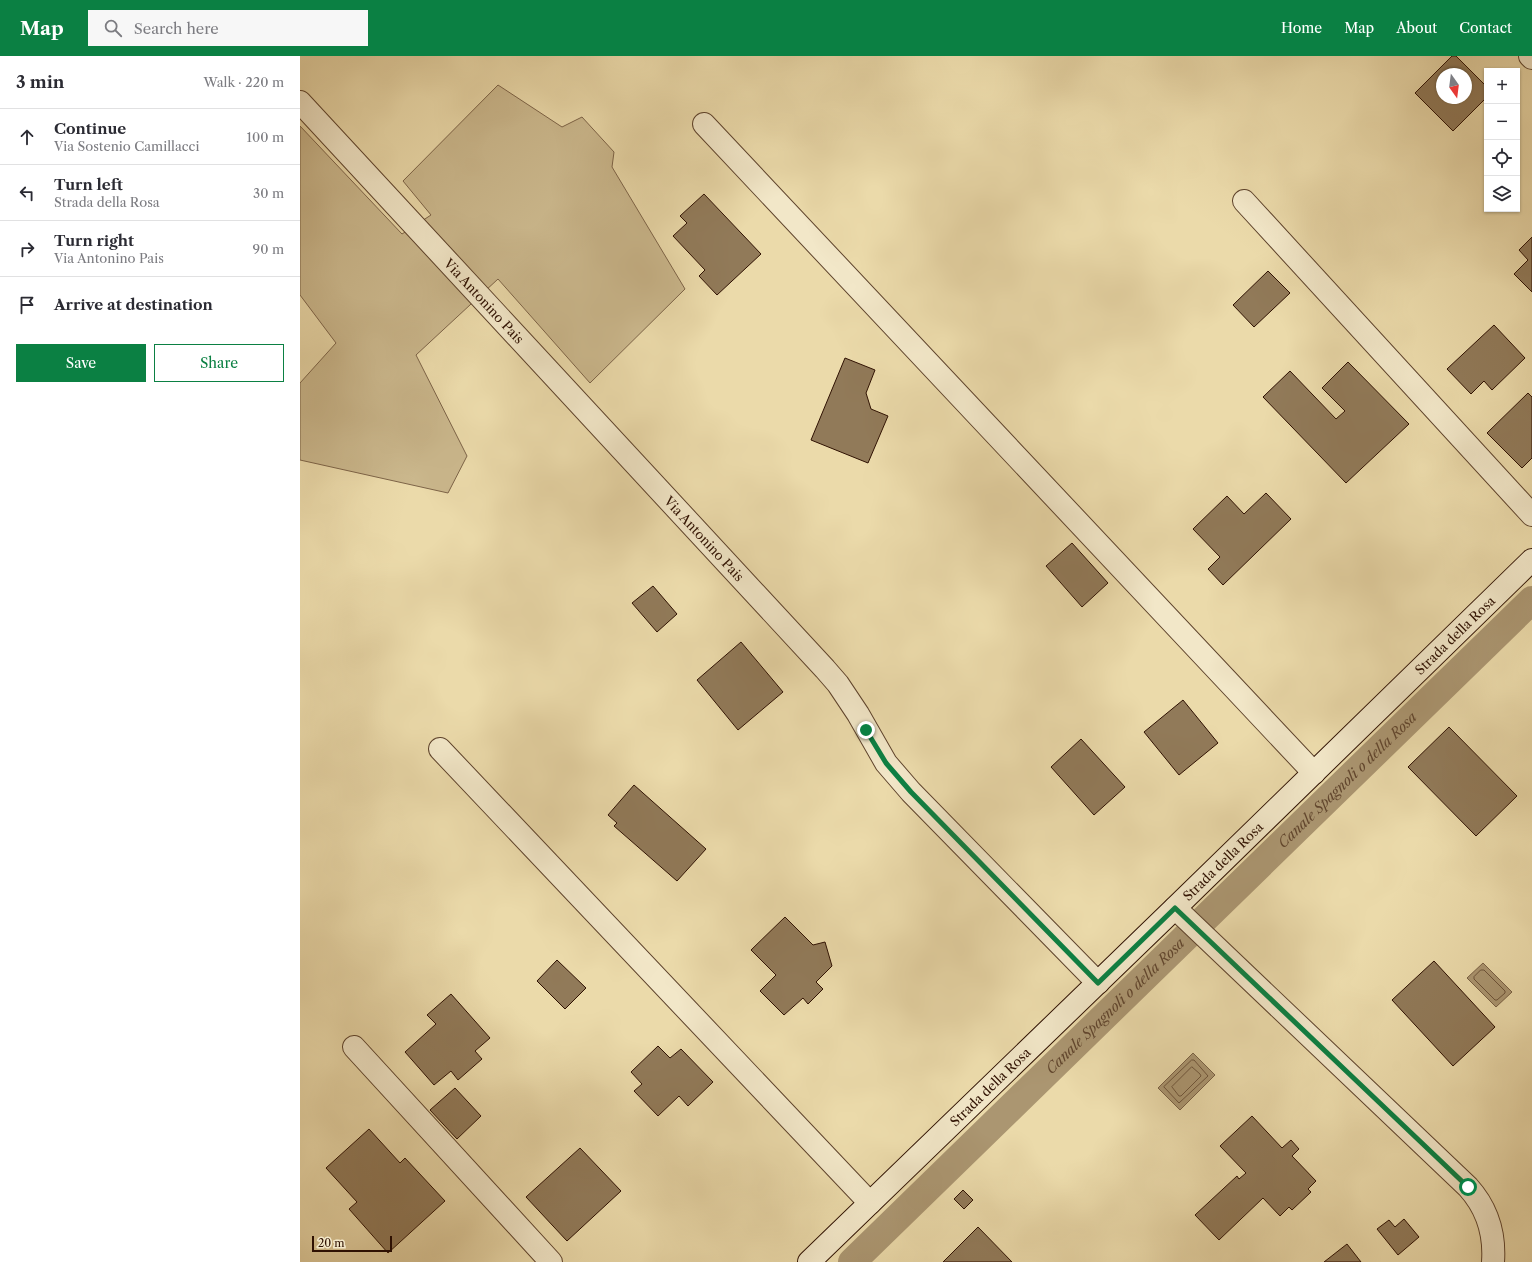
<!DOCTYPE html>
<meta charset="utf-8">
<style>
body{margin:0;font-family:"Libre Caslon Text",serif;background:#f7f7f7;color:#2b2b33}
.controls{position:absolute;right:12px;top:12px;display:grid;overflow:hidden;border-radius:0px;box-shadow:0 1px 3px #0004}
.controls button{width:36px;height:36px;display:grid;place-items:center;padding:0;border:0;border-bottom:1px solid #e1e1e2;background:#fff;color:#2b2b33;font:20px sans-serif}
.compass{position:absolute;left:1136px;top:12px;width:36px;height:36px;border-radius:50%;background:#fff;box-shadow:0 1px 3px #0004;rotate:166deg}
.scale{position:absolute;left:12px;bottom:10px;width:80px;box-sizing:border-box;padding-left:4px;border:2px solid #2f1102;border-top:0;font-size:11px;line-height:14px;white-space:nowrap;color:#2f1102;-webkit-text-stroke:3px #f2e7c8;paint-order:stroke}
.stop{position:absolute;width:12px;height:12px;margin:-9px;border:3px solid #0b8043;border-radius:50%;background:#fff}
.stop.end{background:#0b8043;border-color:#fff;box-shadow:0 1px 4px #0008}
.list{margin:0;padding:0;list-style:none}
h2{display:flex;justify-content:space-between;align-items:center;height:52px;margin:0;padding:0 16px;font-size:17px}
h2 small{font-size:13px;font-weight:400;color:#7c7c81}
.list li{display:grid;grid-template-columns:26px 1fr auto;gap:12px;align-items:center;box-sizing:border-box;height:56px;padding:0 16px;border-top:1px solid #e1e1e2}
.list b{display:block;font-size:15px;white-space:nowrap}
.list p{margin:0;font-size:13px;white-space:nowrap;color:#7c7c81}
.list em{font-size:13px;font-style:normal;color:#7c7c81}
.actions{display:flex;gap:8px;padding:12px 16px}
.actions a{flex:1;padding:9px 0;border:1px solid #0b8043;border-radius:0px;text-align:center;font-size:14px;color:#0b8043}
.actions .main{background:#0b8043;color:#fff}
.icon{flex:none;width:22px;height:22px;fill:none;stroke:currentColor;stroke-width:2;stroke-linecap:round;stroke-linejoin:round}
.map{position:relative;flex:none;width:1232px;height:1206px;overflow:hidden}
header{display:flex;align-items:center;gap:24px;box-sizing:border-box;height:56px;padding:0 20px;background:#0b8043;color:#fff}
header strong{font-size:19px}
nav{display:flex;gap:22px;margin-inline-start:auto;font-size:14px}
.search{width:280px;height:36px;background:#f7f7f7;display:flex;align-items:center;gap:10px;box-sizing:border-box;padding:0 14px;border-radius:0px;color:#7c7c81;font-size:15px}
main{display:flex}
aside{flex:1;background:#fff}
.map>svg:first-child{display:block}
.green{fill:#cbb88d;stroke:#7d6448}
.water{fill:#ab9671;stroke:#796145}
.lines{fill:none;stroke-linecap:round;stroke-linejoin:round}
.shore{stroke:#6d543a;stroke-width:1}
.canal{stroke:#ab9671;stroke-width:28}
.building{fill:#917a59;stroke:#2f1102;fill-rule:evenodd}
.street-casing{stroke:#5e432c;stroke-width:24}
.secondary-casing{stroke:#2f1102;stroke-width:24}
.street{stroke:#f2e7c8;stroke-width:22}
.secondary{stroke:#f2e7c8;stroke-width:22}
.route{stroke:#0b8043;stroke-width:5}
.labels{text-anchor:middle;stroke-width:3;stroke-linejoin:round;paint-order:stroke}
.street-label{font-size:13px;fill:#2f1102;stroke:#f2e7c8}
.water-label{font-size:14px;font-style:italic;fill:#61462e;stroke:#f2e7c8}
</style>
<header>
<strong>Map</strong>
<div class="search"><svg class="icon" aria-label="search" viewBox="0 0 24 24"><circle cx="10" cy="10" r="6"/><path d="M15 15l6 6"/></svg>Search here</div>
<nav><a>Home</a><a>Map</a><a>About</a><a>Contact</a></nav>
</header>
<main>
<aside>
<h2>3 min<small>Walk · 220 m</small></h2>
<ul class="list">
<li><svg class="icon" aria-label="ahead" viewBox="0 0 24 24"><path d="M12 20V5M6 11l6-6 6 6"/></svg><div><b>Continue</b><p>Via Sostenio Camillacci</p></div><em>100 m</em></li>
<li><svg class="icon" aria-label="left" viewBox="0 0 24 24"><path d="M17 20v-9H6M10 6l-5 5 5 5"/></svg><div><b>Turn left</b><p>Strada della Rosa</p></div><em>30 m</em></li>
<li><svg class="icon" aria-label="right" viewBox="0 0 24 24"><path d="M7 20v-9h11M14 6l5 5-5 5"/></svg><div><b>Turn right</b><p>Via Antonino Pais</p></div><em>90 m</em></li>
<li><svg class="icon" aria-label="arrive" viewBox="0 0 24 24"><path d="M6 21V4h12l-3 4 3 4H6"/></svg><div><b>Arrive at destination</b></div></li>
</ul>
<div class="actions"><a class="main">Save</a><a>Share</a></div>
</aside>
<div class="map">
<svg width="1232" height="1206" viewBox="0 0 1232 1206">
<rect width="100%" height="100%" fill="#ebdaaa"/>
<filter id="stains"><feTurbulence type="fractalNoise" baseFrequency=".005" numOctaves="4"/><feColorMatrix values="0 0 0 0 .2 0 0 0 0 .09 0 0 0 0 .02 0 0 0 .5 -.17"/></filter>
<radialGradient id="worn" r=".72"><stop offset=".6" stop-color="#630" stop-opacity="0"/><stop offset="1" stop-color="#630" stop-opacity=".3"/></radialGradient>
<!-- green -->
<path class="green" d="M198,29l64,42 20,-10 32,35 -2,15 73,122 -95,94 -92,-104 -82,76 51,101 -19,37 -148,-33v-77l36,-40 -36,-48v-169l102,108 29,-19 -28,-34z"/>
<!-- water -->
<g class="water">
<path d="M1183,907l29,29 -16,15 -29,-29z"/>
<path d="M893,997l22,22 -35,35 -22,-22z"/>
</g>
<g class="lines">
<!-- shore -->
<g class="shore">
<path d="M1181,914h3l21,21v2l-8,7h-2l-21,-21v-2z"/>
<path d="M892,1004h2l14,16 -29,27 -15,-16z"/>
<path d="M892,1011l8,7 1,2 -20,20h-2l-7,-9z"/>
</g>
<!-- canal -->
<path class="canal" id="s1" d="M552,1206l680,-662"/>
</g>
<!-- building -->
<g class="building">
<path d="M1152,0h4l31,31v10l-34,34 -38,-38zM1142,18h24v24h-24z"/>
<path d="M404,138l57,60 -44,41 -18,-19 6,-6 -32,-34 14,-13 -7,-7z"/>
<path d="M1232,181v55l-18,-18 14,-14 -9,-10z"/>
<path d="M968,215l22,22 -36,34 -21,-22z"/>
<path d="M1194,269l31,33 -33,32 -8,-9 -13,13 -24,-25z"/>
<path d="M545,302l30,12 -9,23 5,16 17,7 -20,47 -57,-23z"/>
<path d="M1048,306l61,62 -63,59 -83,-86 27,-26 46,48 9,-8 -23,-23z"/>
<path d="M1228,337l4,4v61l-10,10 -35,-35z"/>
<path d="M966,437l25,26 -68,66 -15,-16 12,-12 -27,-28 34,-33 17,18z"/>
<path d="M772,487l36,40 -26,24 -36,-41z"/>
<path d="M353,530l24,28 -20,18 -25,-29z"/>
<path d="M441,586l42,50 -45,38 -41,-50z"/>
<path d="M883,644l35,43 -39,32 -35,-43z"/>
<path d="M1149,671l68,69 -41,40 -68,-69z"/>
<path d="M781,683l44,48 -31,28 -43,-48z"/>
<path d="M334,729l72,64 -29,32 -63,-55 3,-3 -9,-8z"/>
<path d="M485,861l28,28 12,-3 7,24 -16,16 7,7 -15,15 -5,-6 -19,17 -24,-24 16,-16 -25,-25z"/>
<path d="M257,904l29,28 -21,21 -28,-28z"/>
<path d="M1134,905l61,66 -42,39 -61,-66z"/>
<path d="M151,938l39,44 -15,13 7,8 -24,21 -7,-9 -17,14 -29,-33 31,-28 -9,-9z"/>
<path d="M358,990l12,12 11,-9 32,33 -25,24 -9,-10 -21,20 -24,-25 8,-7 -11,-12z"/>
<path d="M155,1032l26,28 -24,23 -27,-29z"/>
<path d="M952,1060l30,32 9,-8 8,9 -7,7 24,25 -8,8 3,3 -19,18 -3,-3 -9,9 -17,-18 -44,42 -24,-25 42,-39 2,3 7,-6 -26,-27z"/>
<path d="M69,1073l31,34 5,-5 40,43 -57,52 -39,-44 8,-7 -31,-34z"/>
<path d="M280,1092l41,43 -54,50 -41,-44z"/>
<path d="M663,1134l10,10 -9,9 -10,-10z"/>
<path d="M1104,1163l15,18 -21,18 -21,-26 12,-9 6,7z"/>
<path d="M678,1171l34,35h-69z"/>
<path d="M1047,1188l14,18h-37z"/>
</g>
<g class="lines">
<!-- street casing -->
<g class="street-casing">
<g id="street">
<path d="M1230,0l2,2"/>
<path id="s2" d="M0,46l525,567 13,15 20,30 28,49 25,29 187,191"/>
<path d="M404,68l610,649"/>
<path d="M944,145l288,314"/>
<path d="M140,693l430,454"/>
<path d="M875,852l293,279c19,21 27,47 25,75"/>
<path d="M54,991l197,215"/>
</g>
</g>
<!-- secondary casing -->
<g class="secondary-casing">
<g id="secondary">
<path id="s3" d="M509,1206l366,-354 357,-348"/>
</g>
</g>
<!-- street -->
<use href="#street" class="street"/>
<!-- secondary -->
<use href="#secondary" class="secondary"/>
</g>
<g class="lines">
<!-- route -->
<path class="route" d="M566,674l20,33 25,29 187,191 77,-75 293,279"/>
</g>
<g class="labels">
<!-- street labels -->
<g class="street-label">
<text dy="5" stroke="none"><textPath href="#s2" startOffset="271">Via Antonino Pais</textPath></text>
<text dy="5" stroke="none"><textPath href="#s2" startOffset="595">Via Antonino Pais</textPath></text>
<text dy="5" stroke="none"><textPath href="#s3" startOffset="900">Strada della Rosa</textPath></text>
<text dy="5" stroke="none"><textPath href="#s3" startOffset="576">Strada della Rosa</textPath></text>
<text dy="5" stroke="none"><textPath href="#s3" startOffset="252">Strada della Rosa</textPath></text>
</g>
<!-- water labels -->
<g class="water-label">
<text dy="5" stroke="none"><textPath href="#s1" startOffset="691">Canale Spagnoli o della Rosa</textPath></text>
<text dy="5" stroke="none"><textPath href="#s1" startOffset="367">Canale Spagnoli o della Rosa</textPath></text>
</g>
</g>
<rect width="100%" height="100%" filter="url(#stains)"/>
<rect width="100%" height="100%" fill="url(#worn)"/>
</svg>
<div class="controls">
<button>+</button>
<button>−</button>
<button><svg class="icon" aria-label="locate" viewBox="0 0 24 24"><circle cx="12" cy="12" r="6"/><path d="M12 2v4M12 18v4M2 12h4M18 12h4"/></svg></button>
<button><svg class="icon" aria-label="layers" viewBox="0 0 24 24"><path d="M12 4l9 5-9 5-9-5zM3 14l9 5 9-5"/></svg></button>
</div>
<svg class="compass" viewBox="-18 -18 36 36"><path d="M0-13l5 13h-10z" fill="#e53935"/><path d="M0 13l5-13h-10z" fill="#7c7c81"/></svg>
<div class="scale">20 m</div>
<div class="stop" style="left:1168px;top:1131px"></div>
<div class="stop end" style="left:566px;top:674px"></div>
</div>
</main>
